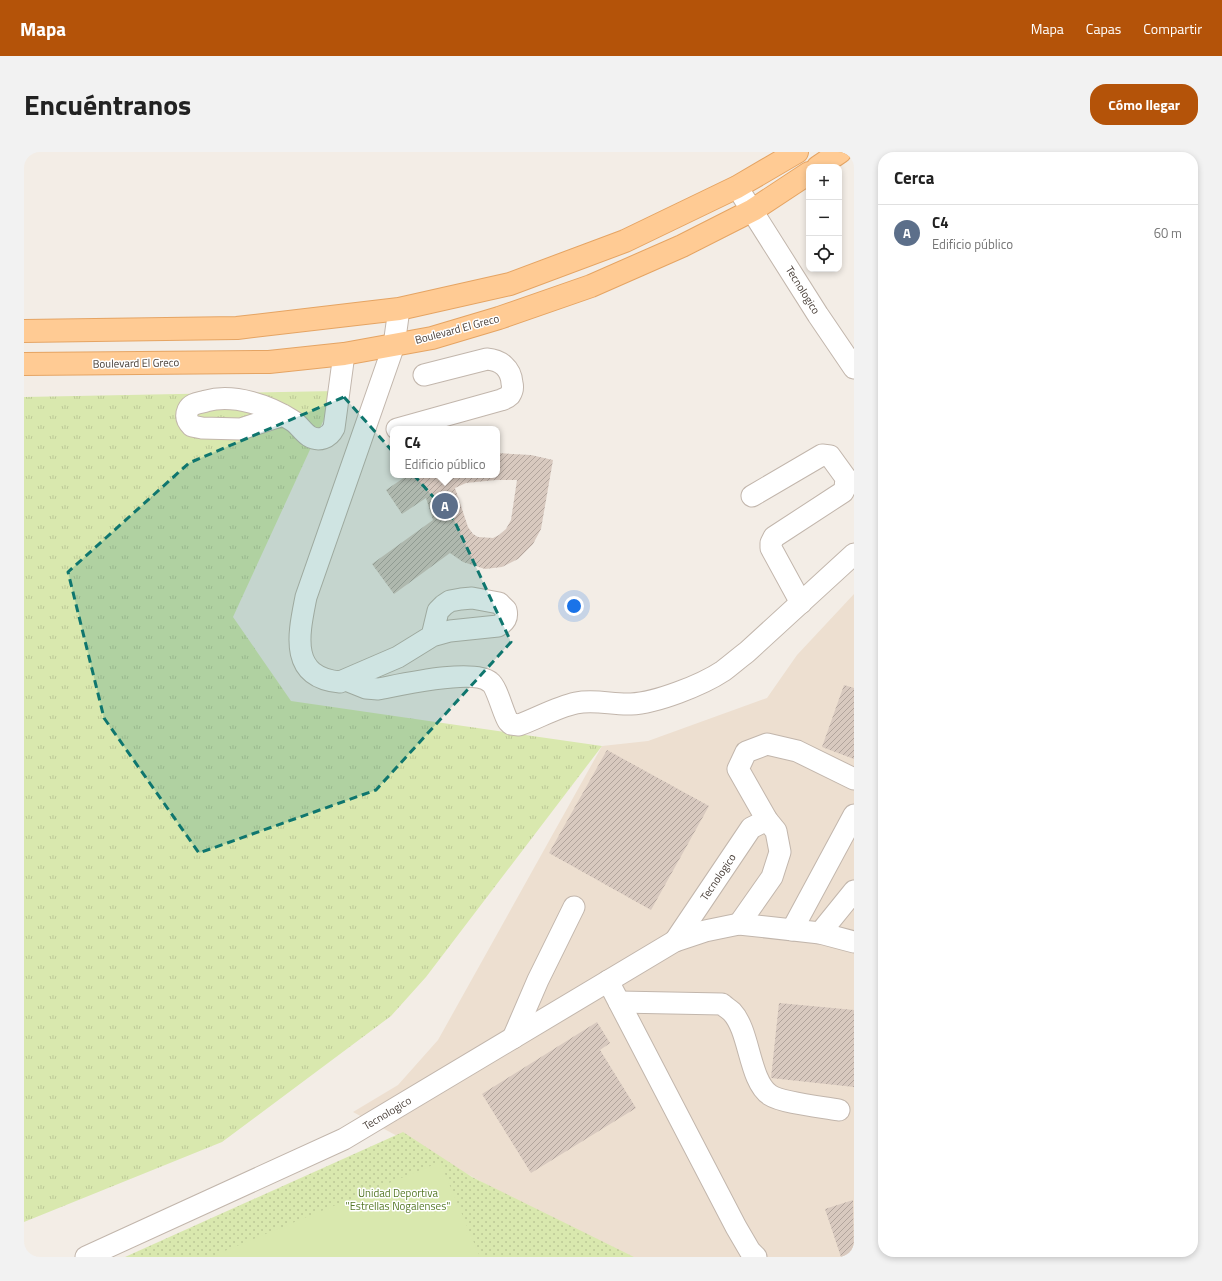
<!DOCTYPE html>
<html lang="es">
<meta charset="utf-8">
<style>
body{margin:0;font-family:"Titillium Web",sans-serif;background:#f2f2f2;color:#222}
.controls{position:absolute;right:12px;top:12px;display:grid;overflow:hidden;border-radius:8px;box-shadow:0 2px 6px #0003}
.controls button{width:36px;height:36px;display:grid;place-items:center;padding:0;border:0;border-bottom:1px solid #e0e0e0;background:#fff;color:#222;font:20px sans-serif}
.you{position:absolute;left:550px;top:454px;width:14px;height:14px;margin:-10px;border:3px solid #fff;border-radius:50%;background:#1a73e8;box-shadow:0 0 0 6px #1a73e833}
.badge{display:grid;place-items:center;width:26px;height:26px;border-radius:50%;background:#b45309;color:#fff;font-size:13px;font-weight:700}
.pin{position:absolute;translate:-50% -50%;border:2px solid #fff;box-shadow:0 1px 4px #0006}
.popup{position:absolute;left:366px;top:274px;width:110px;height:52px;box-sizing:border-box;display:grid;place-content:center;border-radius:8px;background:#fff;filter:drop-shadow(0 1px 3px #0005);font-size:13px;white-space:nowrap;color:#767676}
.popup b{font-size:15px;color:#222}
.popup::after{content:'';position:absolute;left:50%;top:100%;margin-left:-8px;border:8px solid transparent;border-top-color:#fff}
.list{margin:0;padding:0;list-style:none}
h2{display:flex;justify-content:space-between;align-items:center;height:52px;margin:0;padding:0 16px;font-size:17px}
h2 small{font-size:13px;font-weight:400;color:#767676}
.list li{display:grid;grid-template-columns:26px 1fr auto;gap:12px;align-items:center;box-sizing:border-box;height:56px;padding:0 16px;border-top:1px solid #e0e0e0}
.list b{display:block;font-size:15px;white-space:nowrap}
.list p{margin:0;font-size:13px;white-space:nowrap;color:#767676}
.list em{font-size:13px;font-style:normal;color:#767676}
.icon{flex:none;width:22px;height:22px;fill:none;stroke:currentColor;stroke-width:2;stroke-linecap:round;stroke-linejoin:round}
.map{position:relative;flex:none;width:830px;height:1105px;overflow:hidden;border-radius:16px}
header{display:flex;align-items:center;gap:24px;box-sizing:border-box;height:56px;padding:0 20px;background:#b45309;color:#fff}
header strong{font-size:19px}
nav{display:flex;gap:22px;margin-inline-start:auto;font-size:14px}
.intro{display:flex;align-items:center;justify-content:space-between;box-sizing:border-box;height:96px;padding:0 24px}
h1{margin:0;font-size:28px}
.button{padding:10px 18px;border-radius:16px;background:#b45309;color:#fff;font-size:14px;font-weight:700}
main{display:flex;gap:24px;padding:0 24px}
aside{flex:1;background:#fff;border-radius:16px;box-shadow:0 2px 6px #0003}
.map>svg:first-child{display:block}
.education{fill:#eddfd0}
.grass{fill:url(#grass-tufts)}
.park{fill:url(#park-dots)}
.pitch{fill:#d9e8ae}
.building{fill:url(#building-hatch);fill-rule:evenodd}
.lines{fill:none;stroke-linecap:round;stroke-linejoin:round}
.minor-casing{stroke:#c2b6ac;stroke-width:23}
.major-casing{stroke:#e5a463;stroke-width:24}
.minor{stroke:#fff;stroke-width:21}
.major{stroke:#ffcb94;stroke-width:22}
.marked{fill:#0f766e;fill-opacity:0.2;stroke:#0f766e;stroke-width:3;stroke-dasharray:8 5;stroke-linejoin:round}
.labels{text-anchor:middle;stroke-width:3;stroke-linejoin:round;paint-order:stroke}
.street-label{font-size:11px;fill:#463c35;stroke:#fff}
.park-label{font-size:11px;fill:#567928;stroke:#fff}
</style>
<header>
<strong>Mapa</strong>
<nav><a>Mapa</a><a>Capas</a><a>Compartir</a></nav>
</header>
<div class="intro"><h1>Encuéntranos</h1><a class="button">Cómo llegar</a></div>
<main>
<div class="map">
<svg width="830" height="1105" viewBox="0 0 830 1105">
<defs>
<pattern id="grass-tufts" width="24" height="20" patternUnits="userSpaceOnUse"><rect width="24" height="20" fill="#d9e8ae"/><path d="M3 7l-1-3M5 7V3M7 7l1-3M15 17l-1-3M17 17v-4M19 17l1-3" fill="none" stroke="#bcc896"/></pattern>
<pattern id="park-dots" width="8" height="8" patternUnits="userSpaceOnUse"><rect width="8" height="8" fill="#d9e8ae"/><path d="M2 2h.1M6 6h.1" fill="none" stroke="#bcc896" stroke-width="1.8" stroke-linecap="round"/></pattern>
<pattern id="building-hatch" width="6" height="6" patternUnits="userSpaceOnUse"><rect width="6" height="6" fill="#d8c9bf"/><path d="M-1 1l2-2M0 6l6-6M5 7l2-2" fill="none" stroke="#b1a49c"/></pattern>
</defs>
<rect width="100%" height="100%" fill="#f3ede6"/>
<!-- education -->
<path class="education" d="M830,442v663h-234l-267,-145 45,-27 40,-45 164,-294 46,-5 119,-43 30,-43z"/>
<!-- grass -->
<path class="grass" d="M313,239l-104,226 58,84 311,45 -176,231 -35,39 -169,126 -198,80v-825z"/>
<!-- park -->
<path class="park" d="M379,980l69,45 162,80h-509z"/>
<!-- pitch -->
<path class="pitch" d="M416,1010l40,95h-270z"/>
<!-- building -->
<g class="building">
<path d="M473,301l34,2 22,5 -12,69 -8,15 -15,15 -16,8 -17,2 -22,-7 -13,-9 -56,41 -22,-30 61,-44 -7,-22 -24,16 -16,-24 22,-15h89zM472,328h21l-6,40 -5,9 -7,6 -6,3 -15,-1 -5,-3 -5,-7 -13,-39 11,-5z"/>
<path d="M820,533l10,3v71l-32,-12z"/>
<path d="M583,598l102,56 -58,104 -102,-57z"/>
<path d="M755,851l75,7v77l-83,-9z"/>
<path d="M573,870l13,21 -10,7 36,58 -105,65 -49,-79z"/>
<path d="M829,1048l1,57h-13l-16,-48z"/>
</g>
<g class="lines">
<!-- minor casing -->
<g class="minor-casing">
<g id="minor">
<path d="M713,35l81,128 36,53"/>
<path d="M375,157l-5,36 -88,252c-7,36 -18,80 34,85l58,-25 34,-21 18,-5 48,-5c7,-4 10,-8 8,-16l-7,-7 -27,-5 -11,1 -11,2 -6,4 -6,6 -6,25"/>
<path d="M259,263l-42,14 -39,-1 -10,-2c-4,-4 -7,-9 -4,-16 3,-7 12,-7 18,-9 28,-8 64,5 87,20 6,4 10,11 16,15 10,6 20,2 25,-8l10,-74"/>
<path d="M373,277l104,-29c3,-1 7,-3 9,-5 2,-3 3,-8 2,-12 -1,-15 -12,-23 -25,-24l-63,16"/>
<path d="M728,344l70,-41 8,1 16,22 -1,10 -2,4 -69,45 -3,6v5l30,55"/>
<path d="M322,528l20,8 12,1c22,-4 95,-21 112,-7 7,5 13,31 18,39l3,3 8,1c19,-7 38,-18 57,-22 19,-4 37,2 55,1 25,-1 71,-19 92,-33 8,-6 16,-13 24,-19l107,-98"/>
<path d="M715,772l33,-47 8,-25 -4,-21 -9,-11 -29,-51 8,-17 21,-8 30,7 57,28"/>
<path d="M768,778l62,-115"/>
<path d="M796,781l34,-42"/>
<path d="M651,789l76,-113 16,-8"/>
<path d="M584,829l128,246 14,24 6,6"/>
<path d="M595,850l103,2c3,3 7,5 10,8 18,19 17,69 38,83 12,8 53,12 69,15"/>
<path d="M489,886l25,-58 36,-73"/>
<path d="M62,1105l258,-118 331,-198 30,-10 34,-7 81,9 34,9"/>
</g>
</g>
<!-- major casing -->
<g class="major-casing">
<g id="major">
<path d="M794,15l22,-15"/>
<path d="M0,179l213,-3 162,-19 111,-25 115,-43 112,-54 60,-35"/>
<path d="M0,212l245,-2 75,-8 88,-16 67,-20 92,-32 91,-40 71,-36 56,-37"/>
</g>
</g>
<!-- minor -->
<use href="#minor" class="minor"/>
<!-- major -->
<use href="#major" class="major"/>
</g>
<!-- marked area -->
<path class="marked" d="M320,245l110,123 57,122 -135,148 -177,63 -95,-135 -36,-146 121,-109z"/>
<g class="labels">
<!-- street labels -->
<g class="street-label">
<text transform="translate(779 138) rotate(58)" y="4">Tecnologico</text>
<text transform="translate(433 177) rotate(-15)" y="4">Boulevard El Greco</text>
<text transform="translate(112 211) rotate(-1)" y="4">Boulevard El Greco</text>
<text transform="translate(694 725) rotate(-56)" y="4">Tecnologico</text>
<text transform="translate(363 961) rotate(-31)" y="4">Tecnologico</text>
</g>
<!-- park labels -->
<g class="park-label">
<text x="374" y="1045">Unidad Deportiva<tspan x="374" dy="13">"Estrellas Nogalenses"</tspan></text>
</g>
</g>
</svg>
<div class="controls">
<button>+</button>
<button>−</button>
<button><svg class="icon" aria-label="locate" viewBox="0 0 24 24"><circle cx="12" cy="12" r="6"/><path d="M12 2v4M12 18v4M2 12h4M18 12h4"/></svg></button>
</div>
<div class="you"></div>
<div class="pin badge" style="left:421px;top:354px;background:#5c6f8a">A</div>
<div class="popup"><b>C4</b>Edificio público</div>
</div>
<aside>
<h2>Cerca<small></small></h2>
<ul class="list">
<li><span class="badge" style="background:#5c6f8a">A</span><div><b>C4</b><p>Edificio público</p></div><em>60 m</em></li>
</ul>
</aside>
</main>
